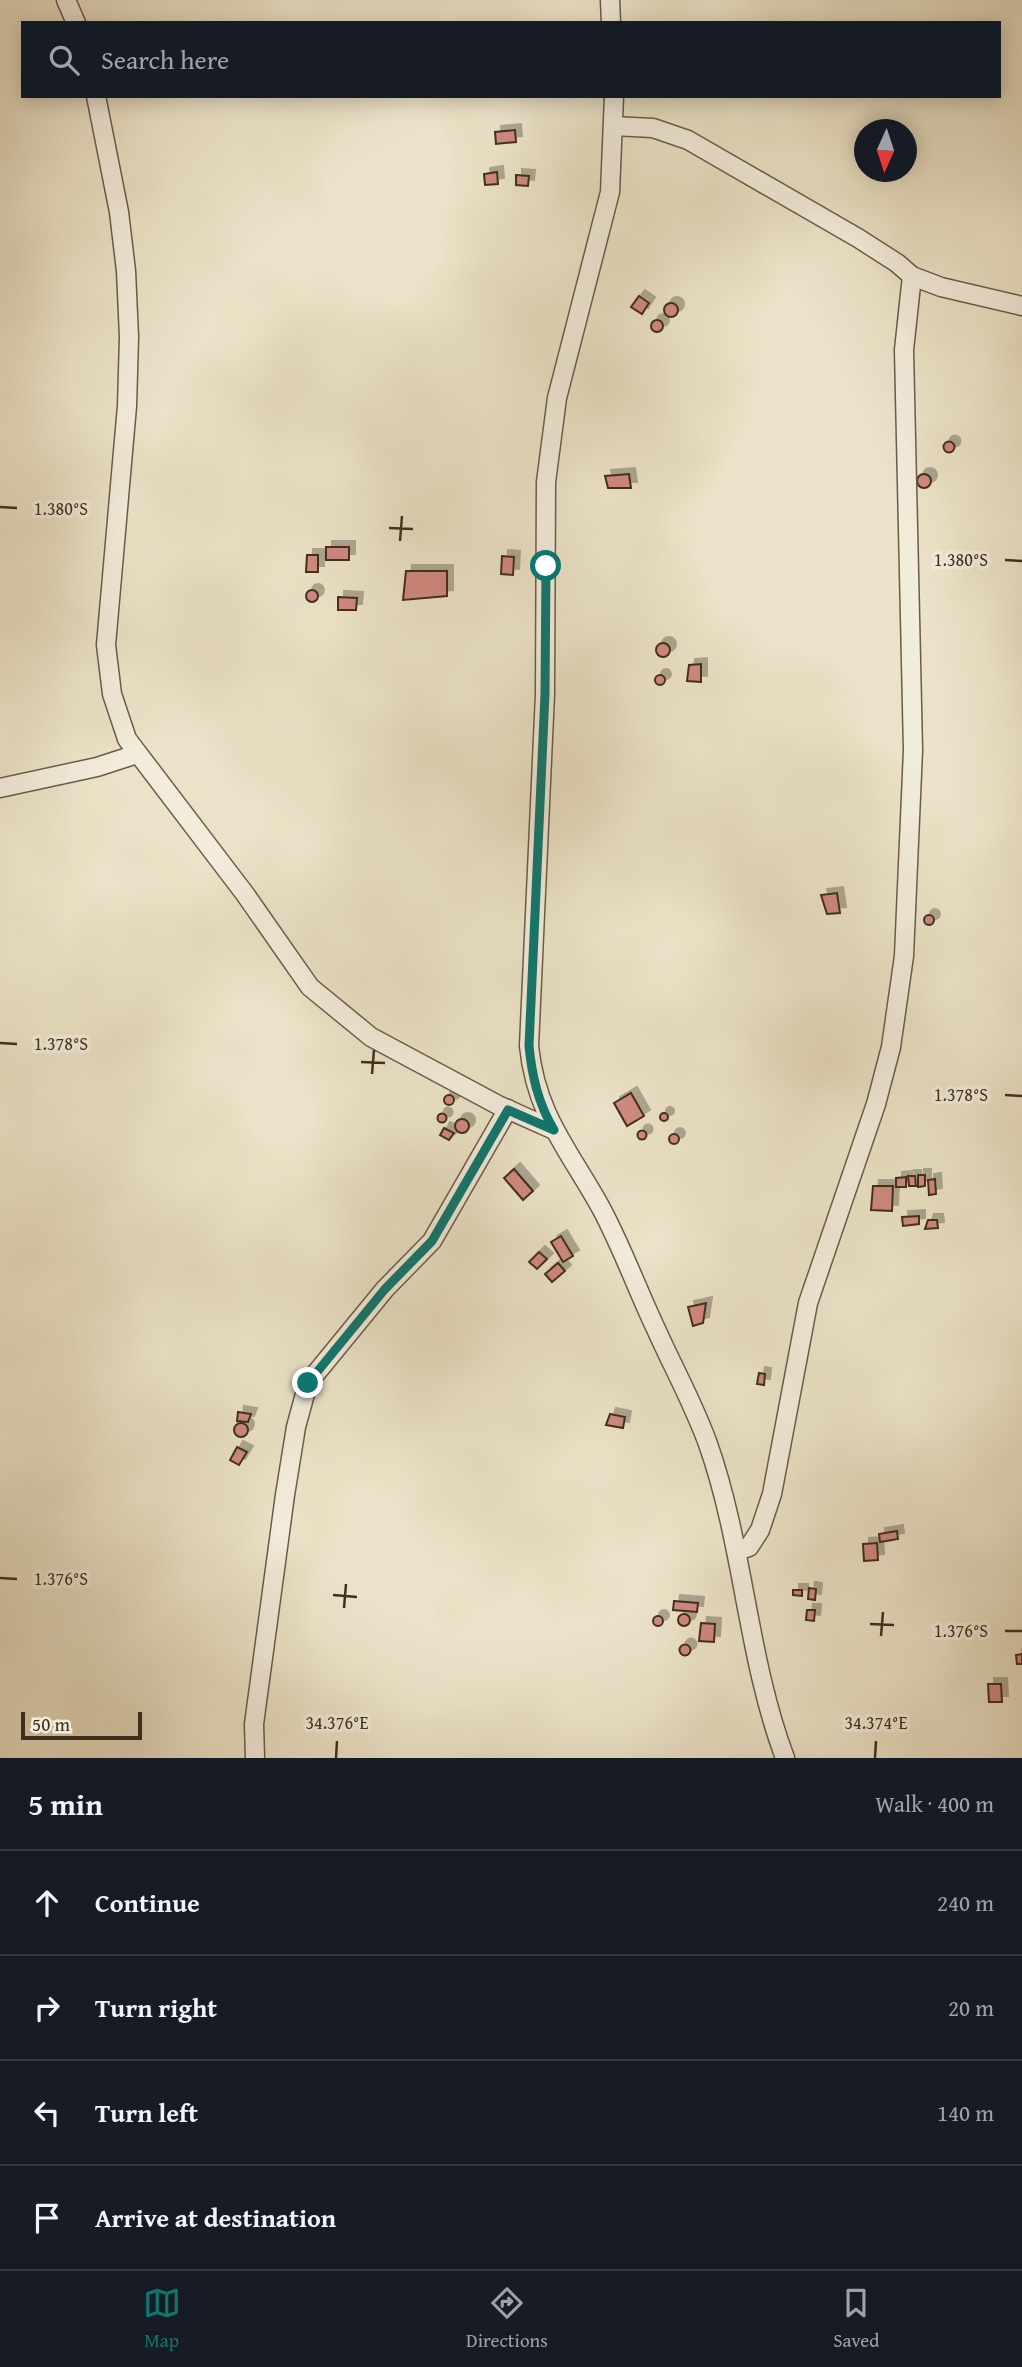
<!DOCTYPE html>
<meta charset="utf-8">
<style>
body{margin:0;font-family:"Gentium Book Plus",serif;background:#242831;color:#f1f3f6}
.compass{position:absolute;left:854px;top:119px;width:63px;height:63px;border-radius:50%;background:#171b24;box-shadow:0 4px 18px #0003;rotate:183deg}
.scale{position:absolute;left:21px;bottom:18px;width:121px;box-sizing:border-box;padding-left:7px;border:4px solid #402f1d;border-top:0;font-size:19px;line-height:24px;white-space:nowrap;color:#402f1d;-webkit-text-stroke:5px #f2ecdb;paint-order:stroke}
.stop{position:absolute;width:21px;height:21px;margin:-16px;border:5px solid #0f766e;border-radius:50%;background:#fff}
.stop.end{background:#0f766e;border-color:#fff;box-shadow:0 2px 7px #0008}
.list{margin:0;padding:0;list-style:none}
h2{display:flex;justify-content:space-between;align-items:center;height:91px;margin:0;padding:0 28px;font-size:30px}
h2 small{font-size:23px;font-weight:400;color:#9ea1a6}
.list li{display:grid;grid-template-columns:46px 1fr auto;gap:21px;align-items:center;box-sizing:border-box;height:105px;padding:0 28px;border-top:2px solid #363941}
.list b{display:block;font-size:26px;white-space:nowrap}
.list em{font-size:23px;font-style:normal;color:#9ea1a6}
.icon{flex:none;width:38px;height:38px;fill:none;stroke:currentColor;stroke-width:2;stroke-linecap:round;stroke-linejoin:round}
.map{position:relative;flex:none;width:1022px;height:1758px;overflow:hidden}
.search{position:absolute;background:#171b24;box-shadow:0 4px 18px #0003;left:21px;right:21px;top:21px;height:77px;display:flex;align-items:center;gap:18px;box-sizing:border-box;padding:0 24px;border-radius:0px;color:#9ea1a6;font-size:26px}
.sheet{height:511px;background:#171b24}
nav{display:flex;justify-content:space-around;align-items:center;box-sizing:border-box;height:98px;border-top:2px solid #363941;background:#171b24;font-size:19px;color:#9ea1a6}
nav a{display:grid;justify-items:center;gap:4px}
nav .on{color:#0f766e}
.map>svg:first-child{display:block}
.building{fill:#d08980;stroke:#402f1d;stroke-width:2;filter:url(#shadow)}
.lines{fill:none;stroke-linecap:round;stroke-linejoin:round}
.minor-casing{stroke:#6b5c48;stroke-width:21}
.minor{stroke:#f2ecdb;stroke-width:18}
.route{stroke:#0f766e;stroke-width:9}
.ticks{fill:none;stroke:#402f1d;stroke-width:2.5}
.ticks-label{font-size:18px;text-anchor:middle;fill:#402f1d;stroke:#f2ecdb;stroke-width:7;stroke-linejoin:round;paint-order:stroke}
</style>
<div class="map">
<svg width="1022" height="1758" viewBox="0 0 1022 1758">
<defs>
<filter id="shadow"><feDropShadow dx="6" dy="-6" stdDeviation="0" flood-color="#0004"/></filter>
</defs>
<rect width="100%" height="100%" fill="#ebe2c7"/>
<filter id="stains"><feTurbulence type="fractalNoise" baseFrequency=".00286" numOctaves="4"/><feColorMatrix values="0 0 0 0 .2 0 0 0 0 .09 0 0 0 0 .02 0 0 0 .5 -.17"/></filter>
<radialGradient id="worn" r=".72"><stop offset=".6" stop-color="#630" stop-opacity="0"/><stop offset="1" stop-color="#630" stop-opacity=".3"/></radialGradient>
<!-- building -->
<g class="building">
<path d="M515,130l1,12 -20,2 -1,-12z"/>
<path d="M497,172l1,12 -13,1 -1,-11z"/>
<path d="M516,175l13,1 -1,10 -12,-1z"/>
<path d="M639,296l10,7 -7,11 -11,-7z"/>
<circle cx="671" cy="310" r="7"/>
<circle cx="657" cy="326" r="6"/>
<circle cx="949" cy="447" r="5.5"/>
<path d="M629,474l2,14h-23l-3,-12z"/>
<circle cx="924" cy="481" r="7"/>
<rect x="326" y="547" width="23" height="13"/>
<path d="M307,555h11v17h-12z"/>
<path d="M502,556l12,1 -1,18 -12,-1z"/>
<path d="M406,571h41v25l-44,4z"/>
<circle cx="312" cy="596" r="6"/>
<path d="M338,597l19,1 -1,12h-18z"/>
<circle cx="663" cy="650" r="7"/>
<path d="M701,664v18l-14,-1 2,-16z"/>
<circle cx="660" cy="680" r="5"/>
<path d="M837,893l3,20 -13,1 -6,-19z"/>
<circle cx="929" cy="920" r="5"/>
<path d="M631,1093l13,23 -17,10 -13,-23z"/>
<circle cx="449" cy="1100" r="5"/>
<circle cx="664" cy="1117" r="4"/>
<circle cx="442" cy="1118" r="4.5"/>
<circle cx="462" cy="1126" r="7"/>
<path d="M444,1128l10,5 -5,7 -9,-5z"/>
<circle cx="642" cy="1135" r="4.5"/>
<circle cx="674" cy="1139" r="5"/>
<path d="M514,1169l19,22 -10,9 -19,-22z"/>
<path d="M918,1175h7v11l-7,1z"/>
<path d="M908,1176h7l1,10h-7z"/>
<path d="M906,1177v10h-10v-9z"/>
<path d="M935,1179l1,15 -7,1 -1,-15z"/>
<path d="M873,1186h20l-1,25 -21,-1z"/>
<path d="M919,1216v8l-16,2 -1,-9z"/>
<path d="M928,1220h9l1,8 -13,1z"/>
<path d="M561,1236l12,20 -10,6 -12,-20z"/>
<path d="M539,1252l8,7 -10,10 -8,-7z"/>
<path d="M558,1263l7,8 -13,11 -7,-8z"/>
<path d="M706,1303l-3,20 -10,3 -5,-19z"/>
<path d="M759,1373l6,1 -1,11 -7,-1z"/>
<path d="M238,1412l13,2 -3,8 -11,-1z"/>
<path d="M610,1414l15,3 -2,11 -17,-3z"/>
<circle cx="241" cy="1430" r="7"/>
<path d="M237,1447l10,5 -8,13 -9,-5z"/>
<path d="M897,1531l1,8 -18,3 -1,-8z"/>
<path d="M877,1543l1,17 -14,1 -1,-17z"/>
<path d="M809,1588l7,1 -1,11 -7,-1z"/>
<path d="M793,1590h9v6l-9,-1z"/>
<path d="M674,1601l24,2 -1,9 -24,-2z"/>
<path d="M807,1610h8l-1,11 -8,-1z"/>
<circle cx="684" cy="1620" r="6"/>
<circle cx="658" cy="1621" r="5"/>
<path d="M701,1623l14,1 -1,18 -15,-1z"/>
<circle cx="685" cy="1650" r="5.5"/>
<path d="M1022,1654v10h-5l-1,-9z"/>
<path d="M988,1684h13l1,18h-13z"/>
</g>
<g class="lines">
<!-- minor casing -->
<g class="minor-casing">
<g id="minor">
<path d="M66,0l10,23"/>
<path d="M610,0l1,23"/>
<path d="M96,96l23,116 7,59 3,66 -2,69 -21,239 6,49 15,45 118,155 65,93 61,50 127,68 56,25"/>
<path d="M614,96l-4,96 -53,206 -11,84 -1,212 -16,352c7,69 40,104 72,162 21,39 36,81 55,121 17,38 38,76 52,115 36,102 39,213 77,314"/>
<path d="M613,126l40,2 35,12 170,98 39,25 15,13 29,11 81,19"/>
<path d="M0,788l97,-21 40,-13"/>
<path d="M737,1551l12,-4 11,-17 12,-36 36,-191 68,-199 15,-57 13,-91 9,-206 -9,-400 8,-74"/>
<path d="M255,1758l-1,-34 31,-229 11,-68 12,-44 77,-94 47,-48 76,-132"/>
</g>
</g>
<!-- minor -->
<use href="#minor" class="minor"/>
</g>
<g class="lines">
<!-- route -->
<path class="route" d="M308,1383l77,-94 47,-48 76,-131 46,20c-16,-27 -22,-54 -25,-84l16,-352 1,-128"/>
</g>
<!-- ticks -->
<path class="ticks" d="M0,507l17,1M389,528l24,1M400,541l2,-25M1005,560l17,1M0,1043l17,1M361,1062l24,1M372,1074l2,-24M1005,1095l17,1M0,1578l17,1M333,1595l24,2M344,1608l2,-24M870,1624l24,1M1005,1631h17M881,1636l2,-24M336,1758l1,-17M875,1758l1,-17"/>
<g class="ticks-label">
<text x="61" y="515">1.380°S</text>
<text x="961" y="566">1.380°S</text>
<text x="61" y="1050">1.378°S</text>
<text x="961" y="1101">1.378°S</text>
<text x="61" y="1585">1.376°S</text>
<text x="961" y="1637">1.376°S</text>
<text x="337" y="1729">34.376°E</text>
<text x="876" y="1729">34.374°E</text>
</g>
<rect width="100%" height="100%" filter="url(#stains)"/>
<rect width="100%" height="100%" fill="url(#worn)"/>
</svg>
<svg class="compass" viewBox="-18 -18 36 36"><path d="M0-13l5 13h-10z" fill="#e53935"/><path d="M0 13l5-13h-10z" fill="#9ea1a6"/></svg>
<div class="scale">50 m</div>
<div class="stop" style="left:546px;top:566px"></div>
<div class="stop end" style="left:308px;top:1383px"></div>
<div class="search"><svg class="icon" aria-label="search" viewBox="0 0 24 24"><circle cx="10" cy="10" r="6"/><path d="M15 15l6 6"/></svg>Search here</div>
</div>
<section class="sheet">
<h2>5 min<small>Walk · 400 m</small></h2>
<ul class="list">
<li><svg class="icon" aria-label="ahead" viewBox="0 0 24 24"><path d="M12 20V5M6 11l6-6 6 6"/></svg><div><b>Continue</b></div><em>240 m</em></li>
<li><svg class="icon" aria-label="right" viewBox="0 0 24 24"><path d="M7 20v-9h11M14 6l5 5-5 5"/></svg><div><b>Turn right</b></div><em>20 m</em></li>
<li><svg class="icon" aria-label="left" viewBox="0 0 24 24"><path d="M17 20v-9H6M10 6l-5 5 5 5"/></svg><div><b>Turn left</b></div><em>140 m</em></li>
<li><svg class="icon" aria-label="arrive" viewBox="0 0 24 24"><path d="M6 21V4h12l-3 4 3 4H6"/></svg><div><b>Arrive at destination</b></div></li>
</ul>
</section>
<nav>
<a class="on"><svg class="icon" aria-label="map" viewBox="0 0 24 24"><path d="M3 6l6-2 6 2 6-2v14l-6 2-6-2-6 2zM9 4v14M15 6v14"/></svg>Map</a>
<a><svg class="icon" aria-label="directions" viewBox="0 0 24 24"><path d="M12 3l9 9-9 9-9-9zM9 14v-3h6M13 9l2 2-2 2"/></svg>Directions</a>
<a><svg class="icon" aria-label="saved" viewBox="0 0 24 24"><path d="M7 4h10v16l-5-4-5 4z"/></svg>Saved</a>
</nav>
